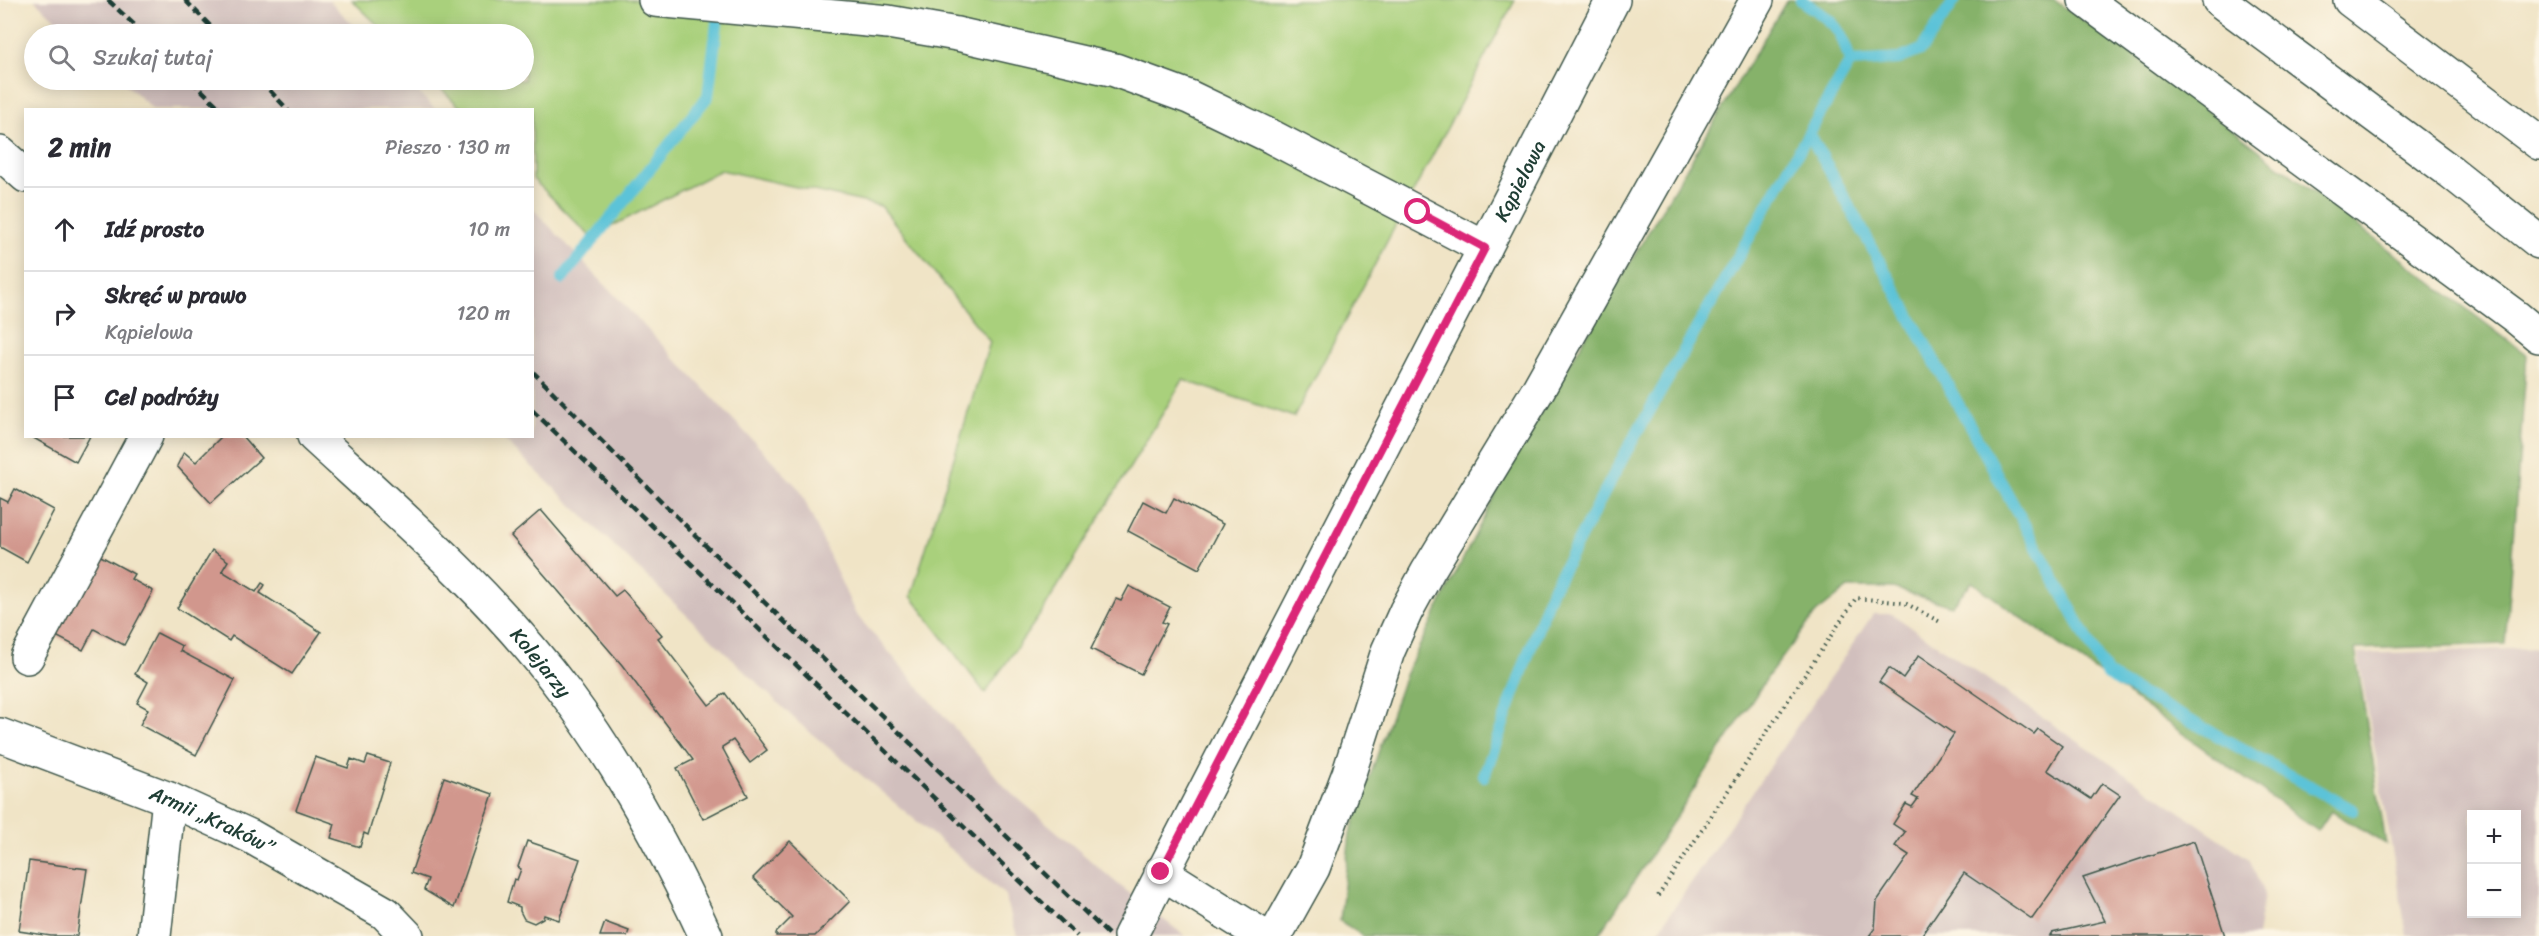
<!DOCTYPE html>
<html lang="pl">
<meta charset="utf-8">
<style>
body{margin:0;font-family:Sriracha,sans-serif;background:#f2f2f3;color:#2b2b33}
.controls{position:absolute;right:18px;bottom:18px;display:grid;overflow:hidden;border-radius:0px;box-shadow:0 3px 15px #0003}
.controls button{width:54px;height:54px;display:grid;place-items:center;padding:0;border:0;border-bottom:2px solid #e1e1e2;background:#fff;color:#2b2b33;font:30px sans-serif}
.stop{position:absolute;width:18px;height:18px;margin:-14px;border:4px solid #db2777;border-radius:50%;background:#fff}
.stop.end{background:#db2777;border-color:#fff;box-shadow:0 2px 6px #0008}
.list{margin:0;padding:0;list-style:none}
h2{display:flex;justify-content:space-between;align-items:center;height:78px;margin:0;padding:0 24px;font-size:26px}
h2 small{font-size:20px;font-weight:400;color:#7c7c81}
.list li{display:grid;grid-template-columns:39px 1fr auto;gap:18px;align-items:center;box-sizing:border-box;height:84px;padding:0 24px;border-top:2px solid #e1e1e2}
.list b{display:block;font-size:22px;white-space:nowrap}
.list p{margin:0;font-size:20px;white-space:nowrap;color:#7c7c81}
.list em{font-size:20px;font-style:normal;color:#7c7c81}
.icon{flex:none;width:33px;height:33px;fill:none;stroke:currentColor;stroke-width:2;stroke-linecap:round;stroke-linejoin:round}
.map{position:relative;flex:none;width:2539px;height:936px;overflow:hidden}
.search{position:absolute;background:#fff;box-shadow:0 3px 15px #0003;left:24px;top:24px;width:510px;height:66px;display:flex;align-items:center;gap:15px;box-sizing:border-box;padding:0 21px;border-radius:33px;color:#7c7c81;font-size:22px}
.panel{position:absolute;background:#fff;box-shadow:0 3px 15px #0003;left:24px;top:108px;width:510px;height:330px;border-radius:0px}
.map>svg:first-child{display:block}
.industrial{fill:#d1bfbd;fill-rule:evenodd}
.green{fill:#a9d07b;stroke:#648658;stroke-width:1.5}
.forest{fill:#86b26b;stroke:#527850;stroke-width:1.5}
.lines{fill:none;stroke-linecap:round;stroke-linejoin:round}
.stream{stroke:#5bc3d8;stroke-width:12}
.building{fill:#d1978d}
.minor-casing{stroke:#3e564a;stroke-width:36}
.highway-casing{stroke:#3e564a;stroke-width:36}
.path{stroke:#3e564a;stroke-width:4;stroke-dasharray:1.5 4.5;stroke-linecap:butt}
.minor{stroke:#fff;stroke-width:33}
.highway{stroke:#fff;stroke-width:33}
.rail{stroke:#1f3d34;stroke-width:4.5;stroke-dasharray:9 4.5;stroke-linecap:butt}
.route{stroke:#db2777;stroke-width:8}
.labels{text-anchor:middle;stroke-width:4.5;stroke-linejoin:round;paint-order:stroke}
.street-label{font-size:20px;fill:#1f3d34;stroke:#fcf5e5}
</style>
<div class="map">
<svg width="2539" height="936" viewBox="0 0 2539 936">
<rect width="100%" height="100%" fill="#fcf5e5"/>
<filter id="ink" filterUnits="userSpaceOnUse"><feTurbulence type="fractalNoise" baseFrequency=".0167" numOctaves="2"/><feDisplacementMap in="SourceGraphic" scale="12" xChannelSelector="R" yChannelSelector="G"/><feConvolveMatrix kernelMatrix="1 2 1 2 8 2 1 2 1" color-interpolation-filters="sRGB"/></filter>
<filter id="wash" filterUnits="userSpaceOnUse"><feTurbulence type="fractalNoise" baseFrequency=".008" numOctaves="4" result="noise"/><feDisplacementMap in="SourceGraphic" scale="24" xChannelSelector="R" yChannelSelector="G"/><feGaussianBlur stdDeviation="1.35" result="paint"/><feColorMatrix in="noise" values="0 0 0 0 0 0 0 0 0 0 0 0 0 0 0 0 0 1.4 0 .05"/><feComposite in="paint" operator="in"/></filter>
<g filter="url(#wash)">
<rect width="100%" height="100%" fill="#f0e4c6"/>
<!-- industrial -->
<g class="industrial">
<path d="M34,0h295l33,34h-290z"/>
<path d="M121,80h285l29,29h-282z"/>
<path d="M533,209l267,281 55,123 152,176 112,96 66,51h-168l-12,-41 -206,-172 -298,-286 31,-1z"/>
<path d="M1873,614h19l357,245 15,35 -7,42h-602z"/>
<path d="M2539,648v288h-132l-49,-282zM2472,814h44v100h-44z"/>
</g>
<!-- green -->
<path class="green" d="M352,0h1163l-221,417 -111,-37 -139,229 -59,84 -74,-97 79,-254 -109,-136 -160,-36 -130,67 -58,-58 -1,-69 -70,-1 -30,-29h92v-46h-137z"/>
<!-- forest -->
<path class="forest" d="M1787,0h267l95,66 378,289 -22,289 -150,5 31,195 -55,-33 -13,20 -346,-249 -21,24 -58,-18h-45l-32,25 -47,62 -171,261h-235l-23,-15 10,-87 55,-159 109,-218z"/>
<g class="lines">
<!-- stream -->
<g class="stream">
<path d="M1801,0c31,22 39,23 49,62l-41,71 298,542 246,135"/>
<path d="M1850,62l49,-3 22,-9 34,-50"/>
<path d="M562,279l146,-183 11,-88"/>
<path d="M1484,776l66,-182 77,-144 182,-317"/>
</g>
</g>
<g id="blocks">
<!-- building -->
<g class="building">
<path d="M30,436h60l-14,26z"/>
<path d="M222,436h20l19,22 -50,45 -34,-37 7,-14 12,10z"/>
<path d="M15,489l39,21 -27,52 -27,-15v-49l8,4z"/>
<path d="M1174,498l49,26 -24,45 -71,-38 15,-30 23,12z"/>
<path d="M541,510l74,86 8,-6 39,45 -4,3 51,67 16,-12 42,57 -17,13 -17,-23 -11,7 26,49 -45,23 -26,-51 16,-8 -71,-95 -111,-129z"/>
<path d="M212,550l16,11 -6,10 34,21 6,-9 3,2 -5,8 61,39 -29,42 -60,-38 -3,5 -52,-33z"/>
<path d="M97,554l37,20 -3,5 22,12 -29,54 -30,-16 -11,21 -29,-15z"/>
<path d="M1129,586l41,21 -8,15 5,2 -26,50 -50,-25 25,-50 5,2z"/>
<path d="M157,633l25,13 -2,5 55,29 -39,75 -56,-30 8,-16 -11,-6 11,-21 -13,-8z"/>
<path d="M1919,655l115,79 4,-5 24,17 -15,24 44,29 11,-16 18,12 -88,124 -68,-46 -43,63h-52l6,-8 2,-27 32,-46 -14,-9 10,-14 -12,-8 13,-20 6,3 6,-8 -6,-3 42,-62 -75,-52 10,-14 14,10z"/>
<path d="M368,756l22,7 -22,72 -4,-2 -4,14 -29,-9 4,-14 -39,-14 19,-53 33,11 3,-9 14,5z"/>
<path d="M444,777l49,17 -39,114 -30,-18 4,-11 -17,-6z"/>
<path d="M527,841l53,18 -21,61 -15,-5 -1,3 -9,5 -10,-4 -4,-8v-4l-13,-5 7,-23 3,1 4,-11 -3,-2z"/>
<path d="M790,841l60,60 -35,35h-39v-3l16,-16 -39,-39z"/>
<path d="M2194,841l31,95h-175l2,-3 53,-12 -22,-43z"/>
<path d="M29,861l58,8 -10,67h-26l-32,-5z"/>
<path d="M605,922l24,9 -2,5h-27z"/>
</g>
</g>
</g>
<g filter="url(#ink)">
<use href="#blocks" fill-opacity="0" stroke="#3e564a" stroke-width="1.5"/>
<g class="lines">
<!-- minor casing -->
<g class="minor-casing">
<g id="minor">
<path d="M655,0l233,22 69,12 158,36 74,27 83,40 213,111"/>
<path d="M2085,0l431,317 23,19"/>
<path d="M0,153l26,23"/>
<path id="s1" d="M314,436c88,81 179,160 251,256 56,75 102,160 141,244"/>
<path d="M27,657l119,-221"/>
<path id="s2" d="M0,735l169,64 81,37 135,77 22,23"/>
<path d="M1161,872l102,64"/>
<path d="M154,936l15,-137"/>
<path id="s3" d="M1130,936l483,-936"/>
<path d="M1275,936l38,-68 36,-95 39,-122 18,-40 22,-40 110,-181 219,-390"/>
</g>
</g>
<!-- highway casing -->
<g class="highway-casing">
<g id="highway">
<path d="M2219,0l232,172 88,70"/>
<path d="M2350,0l189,143"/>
</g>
</g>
<!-- path -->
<path class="path" d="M1658,896l198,-298 49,5 37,20"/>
<!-- minor -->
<use href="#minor" class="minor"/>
<!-- highway -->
<use href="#highway" class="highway"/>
<!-- rail -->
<g class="rail">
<path d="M108,0l36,34"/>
<path d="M185,0l33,34"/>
<path d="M191,80l31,30"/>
<path d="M260,80l28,30"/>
<path d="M532,371l168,169 410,396"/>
<path d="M532,410l545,526"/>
</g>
</g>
</g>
<g class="lines" filter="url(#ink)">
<!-- route -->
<path class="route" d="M1161,872l324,-624 -67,-36"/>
</g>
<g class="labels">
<!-- street labels -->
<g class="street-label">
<text dy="7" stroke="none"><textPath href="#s3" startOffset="850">Kąpielowa</textPath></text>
<text dy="7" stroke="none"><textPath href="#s1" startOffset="321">Kolejarzy</textPath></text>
<text dy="7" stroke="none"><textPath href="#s2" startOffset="228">Armii „Kraków”</textPath></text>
</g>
</g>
</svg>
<div class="controls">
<button>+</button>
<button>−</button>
</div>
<div class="stop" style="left:1418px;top:212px"></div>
<div class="stop end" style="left:1161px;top:872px"></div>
<div class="search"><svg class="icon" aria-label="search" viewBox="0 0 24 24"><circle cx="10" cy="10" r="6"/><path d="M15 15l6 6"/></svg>Szukaj tutaj</div>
<section class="panel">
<h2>2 min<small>Pieszo · 130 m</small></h2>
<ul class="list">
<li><svg class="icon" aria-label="ahead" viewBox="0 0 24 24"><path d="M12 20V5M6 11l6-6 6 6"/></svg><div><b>Idź prosto</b></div><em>10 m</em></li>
<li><svg class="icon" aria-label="right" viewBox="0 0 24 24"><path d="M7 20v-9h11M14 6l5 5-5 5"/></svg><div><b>Skręć w prawo</b><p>Kąpielowa</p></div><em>120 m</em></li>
<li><svg class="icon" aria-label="arrive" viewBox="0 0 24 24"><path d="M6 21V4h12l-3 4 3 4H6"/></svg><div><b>Cel podróży</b></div></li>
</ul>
</section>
</div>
